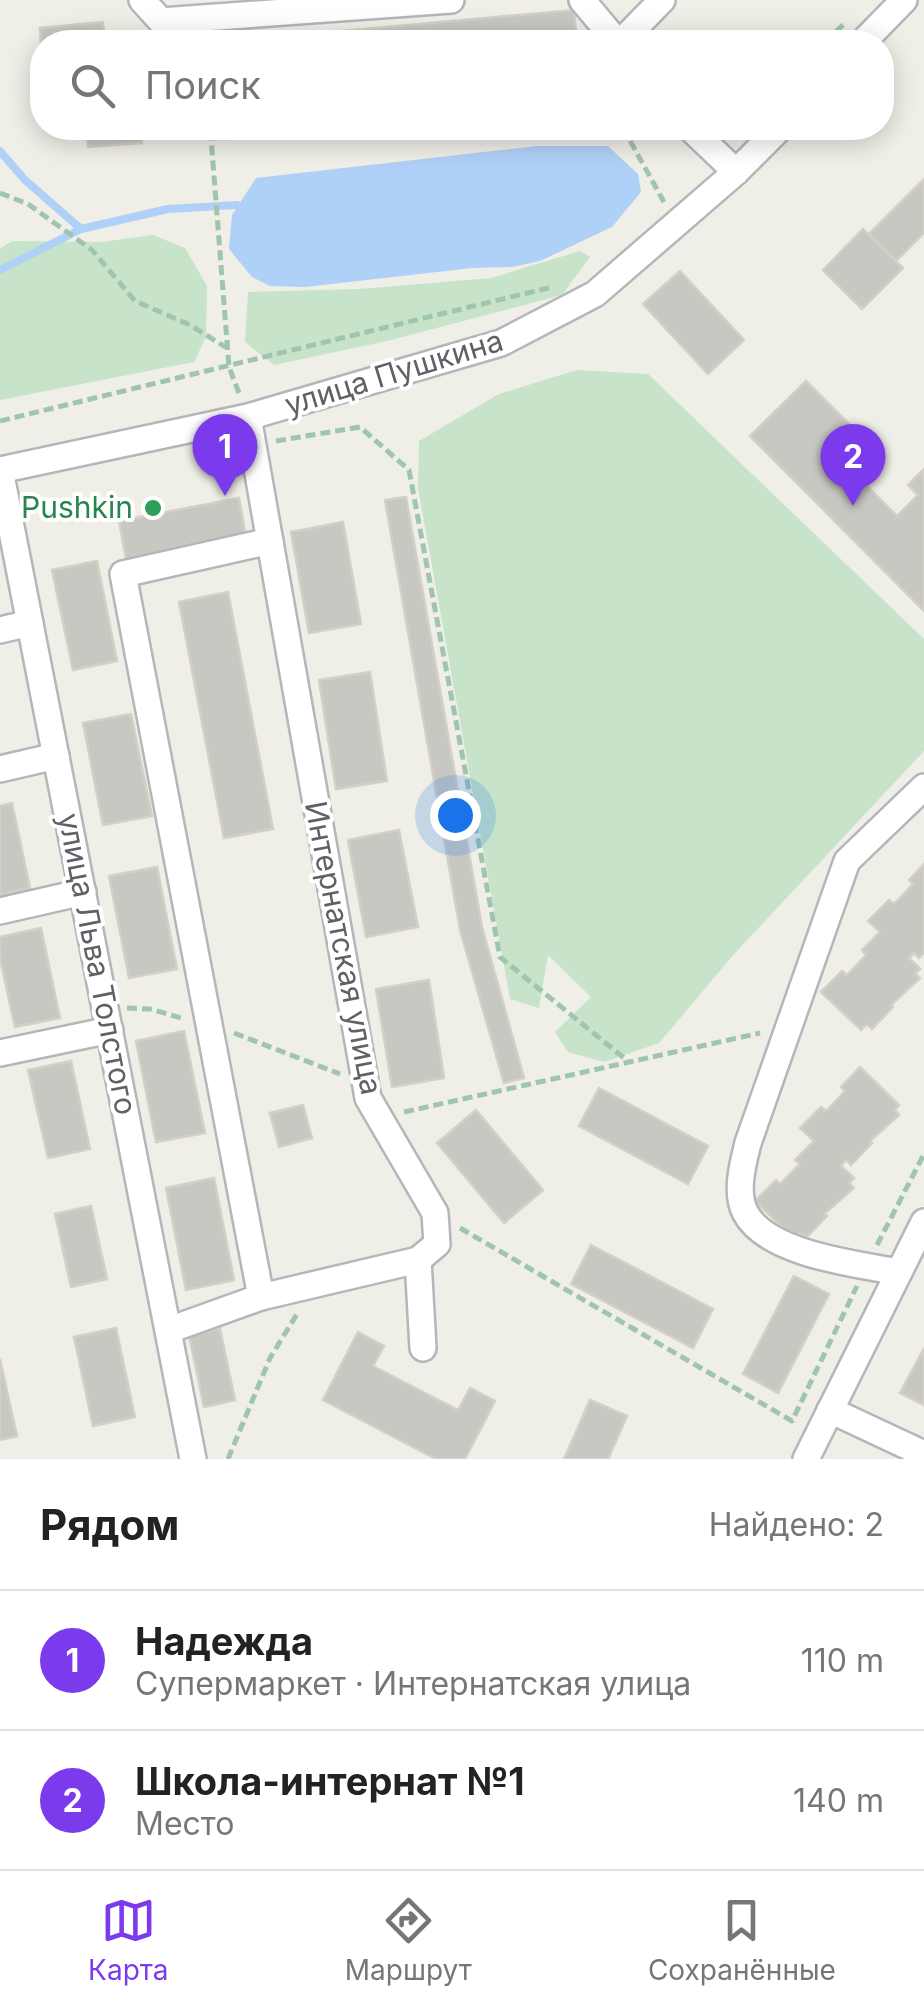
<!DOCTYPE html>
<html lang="ru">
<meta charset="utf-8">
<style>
body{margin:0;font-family:Inter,sans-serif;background:#f6f6f6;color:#222}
.you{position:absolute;left:455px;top:815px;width:35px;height:35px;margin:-25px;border:8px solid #fff;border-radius:50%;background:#1a73e8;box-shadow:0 0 0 15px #1a73e833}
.badge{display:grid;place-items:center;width:65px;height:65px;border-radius:50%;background:#7c3aed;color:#fff;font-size:32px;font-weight:700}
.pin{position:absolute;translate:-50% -82px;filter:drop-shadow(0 2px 5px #0008)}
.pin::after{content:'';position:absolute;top:52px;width:35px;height:30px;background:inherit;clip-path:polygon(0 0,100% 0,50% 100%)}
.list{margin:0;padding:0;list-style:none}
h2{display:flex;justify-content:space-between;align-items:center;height:130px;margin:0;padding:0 40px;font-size:42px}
h2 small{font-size:32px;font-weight:400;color:#767676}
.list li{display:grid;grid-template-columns:65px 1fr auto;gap:30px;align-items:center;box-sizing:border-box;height:140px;padding:0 40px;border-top:2px solid #e0e0e0}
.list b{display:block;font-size:38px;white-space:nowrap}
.list p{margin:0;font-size:32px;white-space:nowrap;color:#767676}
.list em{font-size:32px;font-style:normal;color:#767676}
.icon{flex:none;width:55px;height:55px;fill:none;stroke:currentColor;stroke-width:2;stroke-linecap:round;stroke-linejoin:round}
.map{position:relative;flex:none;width:924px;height:1459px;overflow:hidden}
.search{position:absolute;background:#fff;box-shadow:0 5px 25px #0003;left:30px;right:30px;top:30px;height:110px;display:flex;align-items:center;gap:25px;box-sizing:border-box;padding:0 35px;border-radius:40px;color:#767676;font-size:38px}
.sheet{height:410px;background:#fff}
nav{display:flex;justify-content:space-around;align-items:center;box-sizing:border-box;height:140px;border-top:2px solid #e0e0e0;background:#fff;font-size:28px;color:#767676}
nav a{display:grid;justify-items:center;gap:5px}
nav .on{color:#7c3aed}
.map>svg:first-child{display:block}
.green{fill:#c7e4ca}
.water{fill:#afd0f7}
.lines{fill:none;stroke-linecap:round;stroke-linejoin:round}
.stream{stroke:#afd0f7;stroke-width:8}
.building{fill:#c8c8c2;stroke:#d3d1c6;stroke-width:2.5}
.minor-casing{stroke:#b4b6ba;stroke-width:30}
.path{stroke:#a0c5ae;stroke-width:5;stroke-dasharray:10 5;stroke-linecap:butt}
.minor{stroke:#fff;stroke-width:25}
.leisure-dot{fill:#2e9e5b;stroke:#fff;stroke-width:4}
.labels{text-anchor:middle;stroke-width:8;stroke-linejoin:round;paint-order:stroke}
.street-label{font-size:30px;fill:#5f6166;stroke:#fff}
.leisure-label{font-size:30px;fill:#27864d;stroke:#fff;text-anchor:end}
</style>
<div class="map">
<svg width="924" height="1459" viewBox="0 0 924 1459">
<rect width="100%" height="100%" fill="#efeee7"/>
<!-- green -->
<g class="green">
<path d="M153,235l32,13 22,38 -1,51 -12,25 -194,38v-151l12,-8 89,1z"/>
<path d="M580,251l10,6 -28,38 -175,46 -113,24 -29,-23 3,-50 111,-3 132,-11z"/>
<path d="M577,370l71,4 276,265v112l-189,202 -76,90 -55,19 -36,-10 -13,-20 36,-35 -43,-42 -9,53 -29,-9 -92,-511 1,-47 80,-47z"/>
</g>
<!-- water -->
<path class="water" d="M537,146h71l30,28 3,18 -29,35 -72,34 -28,6 -40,1 -167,19 -35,-1 -18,-9 -23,-28 3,-34 24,-37z"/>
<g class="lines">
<!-- stream -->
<g class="stream">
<path d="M0,151l25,29 56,49"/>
<path d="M0,270l81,-41 87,-20 69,-4"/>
</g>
</g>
<!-- building -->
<g class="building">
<path d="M574,10l3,32h-356z"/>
<path d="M103,22l2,20h-63v18l-2,-32z"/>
<path d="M80,128h60l2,15 -54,4 -2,-17h-6z"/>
<path d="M924,179v54l-28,28 -27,-27z"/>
<path d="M863,229l40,39 -41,41 -39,-39z"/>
<path d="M680,271l64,69 -36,34 -65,-70z"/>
<path d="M806,381l49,49 -22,22 64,64 21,-21 -10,-10 16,-16v142l-174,-175z"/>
<path d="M406,497l76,430 42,151 -20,5 -44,-153 -75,-430z"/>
<path d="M239,498l8,44 -120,22 -8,-43z"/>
<path d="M343,522l18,102 -52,9 -18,-101z"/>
<path d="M97,561l20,100 -44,9 -21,-100z"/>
<path d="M228,592l45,237 -49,9 -45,-236z"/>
<path d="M370,672l17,109 -51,8 -17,-109z"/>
<path d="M131,714l21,102 -49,9 -20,-102z"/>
<path d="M12,803l18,85 -30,7v-89z"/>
<path d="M399,830l19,97 -52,10 -18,-97z"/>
<path d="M924,864v89l-5,5 -5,-5 -5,5 11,11 -5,5 5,4 -29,27 2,2 -21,22 -5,-5 -6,6 -40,-38 21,-21 5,4 19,-20 -4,-5 18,-18 -12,-11 21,-21 5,4 19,-20 -4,-4z"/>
<path d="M157,867l20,102 -48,9 -20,-102z"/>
<path d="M41,928l19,90 -45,9 -15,-69v-21z"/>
<path d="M429,980l15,98 -52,9 -16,-98z"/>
<path d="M184,1031l21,102 -49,9 -20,-101z"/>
<path d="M71,1061l19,88 -42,9 -20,-88z"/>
<path d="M860,1067l39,38 -4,5 4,5 -29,26 2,2 -21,22 -5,-5 -5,6 13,12 -5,5 5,5 -30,26 3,2 -21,22 -6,-5 -6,6 -39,-38 21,-21 4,4 20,-20 -5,-4 19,-19 -14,-13 21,-21 5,4 19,-20 -4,-4z"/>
<path d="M599,1088l109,58 -20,38 -109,-58z"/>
<path d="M303,1105l9,33 -33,9 -9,-34z"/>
<path d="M476,1110l67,80 -39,33 -67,-80z"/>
<path d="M214,1178l20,102 -48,10 -20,-102z"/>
<path d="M91,1206l16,73 -36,8 -16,-73z"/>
<path d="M591,1245l122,64 -20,39 -122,-64z"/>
<path d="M794,1276l35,18 -51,99 -35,-19z"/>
<path d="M116,1328l19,89 -42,9 -19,-89z"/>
<path d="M220,1329l15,71 -31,7 -15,-72z"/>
<path d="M358,1332l26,14 -11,20 85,44 12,-22 25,13 -30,58h-29l-113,-59z"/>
<path d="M924,1348v57l-24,-12z"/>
<path d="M0,1359l17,77 -17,4z"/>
<path d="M590,1400l37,16 -19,43h-44z"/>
</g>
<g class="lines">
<!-- minor casing -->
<g class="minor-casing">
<g id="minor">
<path d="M142,0l19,21 290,-21"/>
<path d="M582,0l35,42"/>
<path d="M621,42l41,-42"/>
<path d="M863,42l41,-42"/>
<path d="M690,128l46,44"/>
<path d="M0,470l193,989"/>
<path d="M0,470l248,-53 253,-74 94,-49 141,-122 44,-44"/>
<path d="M0,630l30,-7"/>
<path d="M0,769l56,-13"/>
<path d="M0,911l83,-19"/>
<path d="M0,1053l110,-23"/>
<path d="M418,1260l5,88"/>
<path d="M899,1272c-43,-8 -133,-18 -154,-60 -10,-20 -2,-49 3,-69l99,-282 77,-74"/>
<path d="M261,1297l-138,-723 147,-33"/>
<path d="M169,1330l92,-33 157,-37 19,-16 -2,-31 -67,-115 -120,-681"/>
<path d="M830,1410l94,44"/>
<path d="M806,1459l118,-237"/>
</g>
</g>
<!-- path -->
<g class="path">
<path d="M825,42l20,-19"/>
<path d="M623,128l41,74"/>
<path d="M0,193l28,11 64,46 43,51 55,24 37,23"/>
<path d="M239,393l-10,-26 -18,-229 379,-10"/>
<path d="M0,421l552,-134"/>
<path d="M276,441l84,-14 49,43 91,487 129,105"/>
<path d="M127,1008l23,1 35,10"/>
<path d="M234,1033l106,41"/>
<path d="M404,1112l356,-79"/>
<path d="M460,1228l332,193 65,-135"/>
<path d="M877,1245l47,-91"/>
<path d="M228,1459l42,-101 27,-44"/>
</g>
<!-- minor -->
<use href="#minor" class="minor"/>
</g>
<!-- markers -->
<circle class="leisure-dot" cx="153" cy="508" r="10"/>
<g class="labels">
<!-- street labels -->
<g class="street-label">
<text transform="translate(394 373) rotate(-17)" y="10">улица Пушкина</text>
<text transform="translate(343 948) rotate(79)" y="10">Интернатская улица</text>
<text transform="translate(97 964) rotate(79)" y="10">улица Льва Толстого</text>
</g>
<!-- leisure labels -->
<g class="leisure-label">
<text x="133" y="518">Pushkin</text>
</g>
</g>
</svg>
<div class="you"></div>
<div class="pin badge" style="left:225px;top:496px">1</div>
<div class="pin badge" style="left:853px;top:506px">2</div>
<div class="search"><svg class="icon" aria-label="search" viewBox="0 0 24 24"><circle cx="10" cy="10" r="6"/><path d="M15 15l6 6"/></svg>Поиск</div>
</div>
<section class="sheet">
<h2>Рядом<small>Найдено: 2</small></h2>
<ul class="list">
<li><span class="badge">1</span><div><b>Надежда</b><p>Супермаркет · Интернатская улица</p></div><em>110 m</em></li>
<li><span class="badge">2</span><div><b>Школа-интернат №1</b><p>Место</p></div><em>140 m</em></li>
</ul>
</section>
<nav>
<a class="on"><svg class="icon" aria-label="map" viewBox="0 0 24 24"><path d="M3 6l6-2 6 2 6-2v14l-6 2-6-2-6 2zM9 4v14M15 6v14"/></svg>Карта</a>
<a><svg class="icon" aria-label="directions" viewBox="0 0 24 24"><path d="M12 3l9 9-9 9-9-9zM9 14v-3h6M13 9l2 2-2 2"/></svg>Маршрут</a>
<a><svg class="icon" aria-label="saved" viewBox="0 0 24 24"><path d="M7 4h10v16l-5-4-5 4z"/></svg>Сохранённые</a>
</nav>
